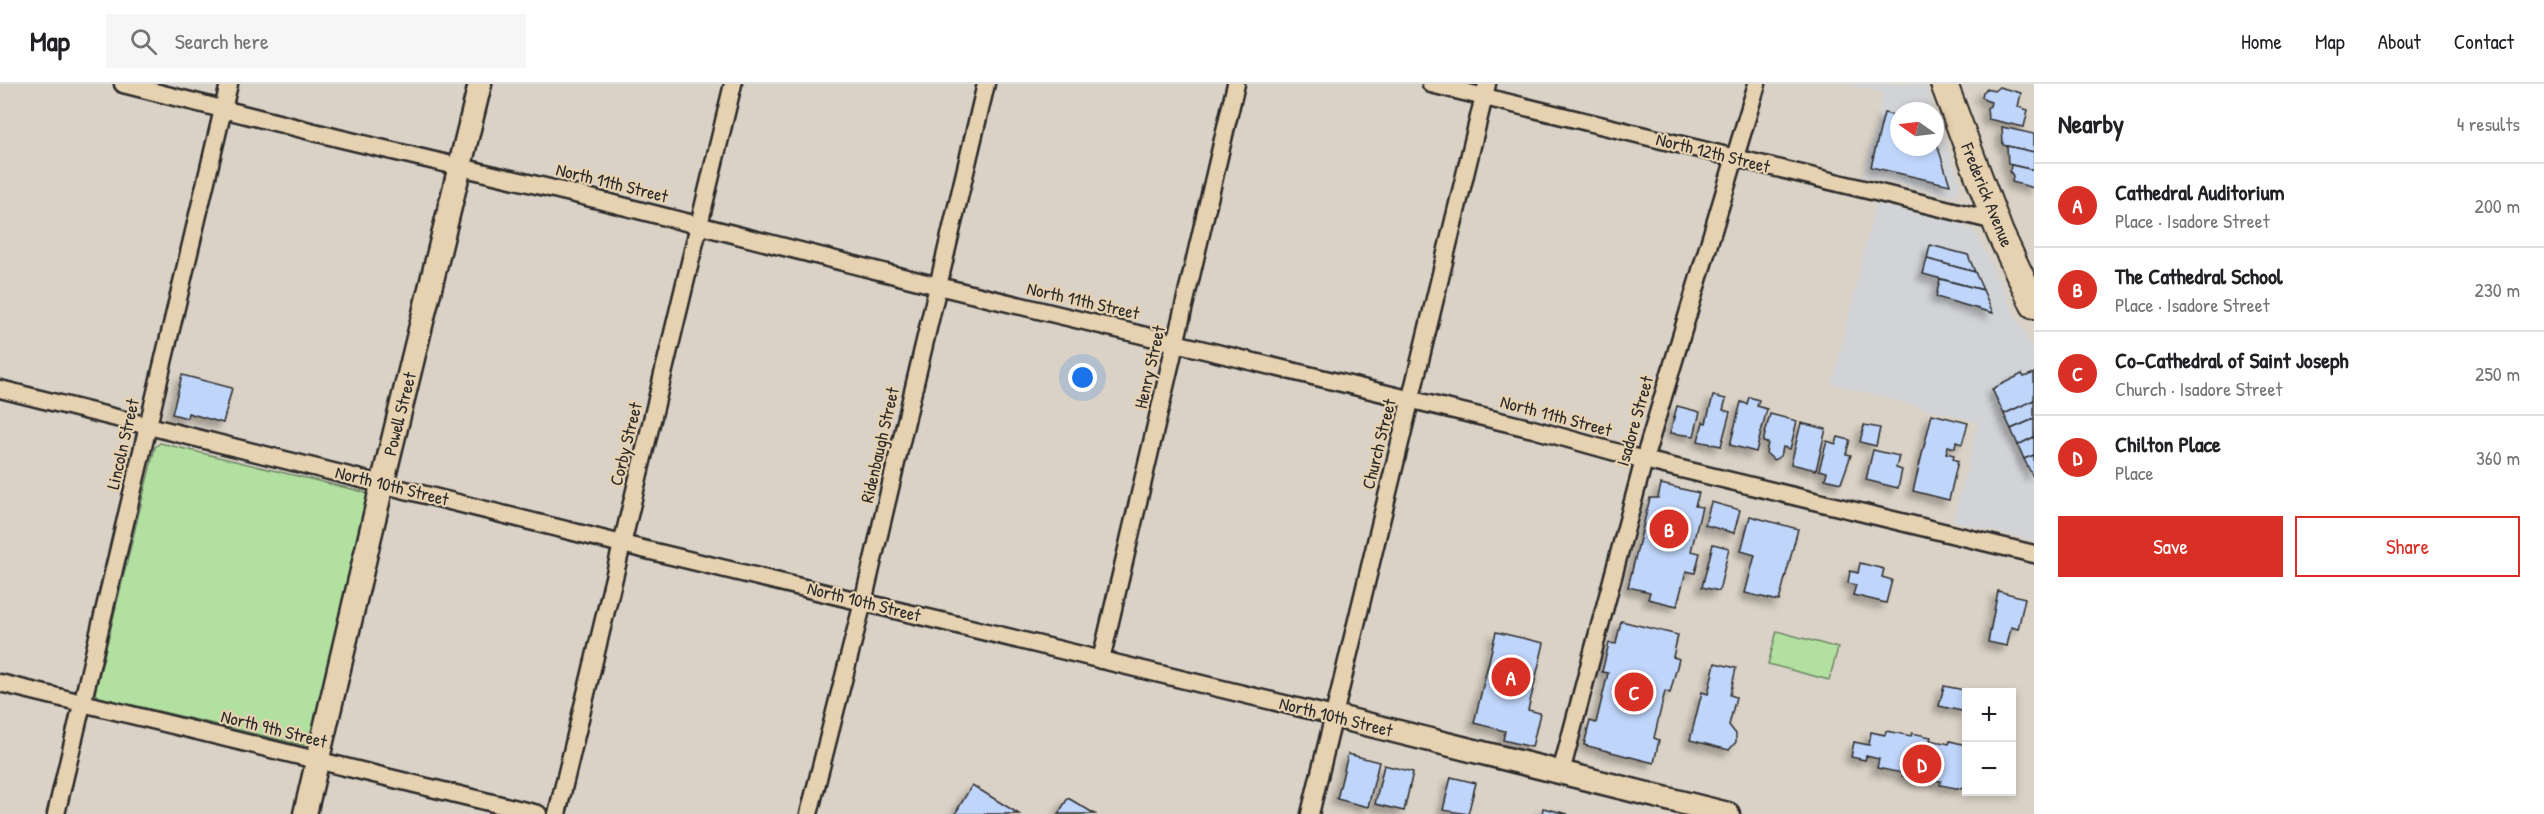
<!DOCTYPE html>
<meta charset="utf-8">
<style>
body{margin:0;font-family:"Patrick Hand",sans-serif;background:#f6f6f6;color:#202124}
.controls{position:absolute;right:18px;bottom:18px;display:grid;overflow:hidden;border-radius:0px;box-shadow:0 3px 9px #0003}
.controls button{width:54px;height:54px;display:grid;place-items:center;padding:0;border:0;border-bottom:2px solid #e0e0e0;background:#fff;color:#202124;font:30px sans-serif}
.compass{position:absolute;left:1890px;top:18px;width:54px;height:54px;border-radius:50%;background:#fff;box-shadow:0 3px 9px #0003;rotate:284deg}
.you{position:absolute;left:1083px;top:294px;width:21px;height:21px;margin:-15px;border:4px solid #fff;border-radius:50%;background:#1a73e8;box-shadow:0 0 0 9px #1a73e833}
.badge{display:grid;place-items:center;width:39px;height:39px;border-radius:50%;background:#d93025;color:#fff;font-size:20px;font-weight:700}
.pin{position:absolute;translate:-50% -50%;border:3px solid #fff;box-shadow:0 2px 6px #0006}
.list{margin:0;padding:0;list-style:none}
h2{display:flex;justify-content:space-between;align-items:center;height:78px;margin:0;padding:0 24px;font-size:26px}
h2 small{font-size:20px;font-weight:400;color:#757577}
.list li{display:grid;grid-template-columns:39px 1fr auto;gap:18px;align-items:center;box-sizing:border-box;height:84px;padding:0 24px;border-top:2px solid #e0e0e0}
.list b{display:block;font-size:22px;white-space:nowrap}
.list p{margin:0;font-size:20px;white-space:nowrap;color:#757577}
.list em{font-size:20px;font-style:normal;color:#757577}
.actions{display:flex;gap:12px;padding:18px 24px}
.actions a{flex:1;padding:14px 0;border:2px solid #d93025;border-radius:0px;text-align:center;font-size:21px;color:#d93025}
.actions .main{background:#d93025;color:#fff}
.icon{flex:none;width:33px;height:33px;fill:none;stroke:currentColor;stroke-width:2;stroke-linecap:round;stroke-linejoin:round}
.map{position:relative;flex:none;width:2034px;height:730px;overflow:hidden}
header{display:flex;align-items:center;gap:36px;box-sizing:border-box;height:84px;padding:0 30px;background:#fff;border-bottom:2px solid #e0e0e0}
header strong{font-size:28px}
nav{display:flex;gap:33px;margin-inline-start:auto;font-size:21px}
.search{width:420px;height:54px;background:#f6f6f6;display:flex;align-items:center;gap:15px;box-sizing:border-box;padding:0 21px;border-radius:0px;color:#757577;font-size:22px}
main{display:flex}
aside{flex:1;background:#fff}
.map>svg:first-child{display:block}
.built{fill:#d2d3d6}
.green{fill:#b1e0a0;stroke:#6e8666;stroke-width:1.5}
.building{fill:#bfd5fa;stroke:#2b2b2b;stroke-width:1.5;filter:url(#shadow)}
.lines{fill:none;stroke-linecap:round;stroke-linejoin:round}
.street-casing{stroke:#2b2b2b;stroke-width:21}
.secondary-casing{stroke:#2b2b2b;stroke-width:27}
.primary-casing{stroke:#2b2b2b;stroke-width:30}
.street{stroke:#e6d1b0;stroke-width:16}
.secondary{stroke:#e6d1b0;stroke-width:22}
.primary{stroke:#e6d1b0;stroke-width:26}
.labels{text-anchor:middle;stroke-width:4.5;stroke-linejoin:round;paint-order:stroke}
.street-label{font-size:18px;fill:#2b2b2b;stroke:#e6d1b0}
</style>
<header>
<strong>Map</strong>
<div class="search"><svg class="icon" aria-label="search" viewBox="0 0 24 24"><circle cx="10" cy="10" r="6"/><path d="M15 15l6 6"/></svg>Search here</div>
<nav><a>Home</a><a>Map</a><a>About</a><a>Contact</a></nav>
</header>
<main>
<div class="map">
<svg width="2034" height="730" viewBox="0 0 2034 730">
<defs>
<filter id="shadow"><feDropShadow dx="-5.5" dy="5.5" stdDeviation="3" flood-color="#0004"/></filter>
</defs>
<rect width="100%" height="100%" fill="#dad2c6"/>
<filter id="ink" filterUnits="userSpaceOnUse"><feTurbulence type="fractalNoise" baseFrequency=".0167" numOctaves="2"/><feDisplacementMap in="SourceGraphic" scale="12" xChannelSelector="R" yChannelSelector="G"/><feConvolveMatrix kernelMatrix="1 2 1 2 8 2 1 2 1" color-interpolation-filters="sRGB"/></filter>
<g filter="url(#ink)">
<!-- built -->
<g class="built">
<path d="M1847,0h78l9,27h-35v36h36v-35l25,71 -1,9 -6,4 -90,-20 20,-83z"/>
<path d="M1875,120l79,17 22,11 58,121v188l-81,-20 25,-99 -146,-38z"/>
</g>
<!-- green -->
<g class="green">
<path d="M160,359l204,49 3,4 -56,245 -4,5 -208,-49 -4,-4 60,-246z"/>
<path d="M1777,547l61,17 -9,32 -61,-16z"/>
</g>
<!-- building -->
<g class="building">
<path d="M1999,3l22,6 -3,14 10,3 -4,17 -36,-8 -1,-11 3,-2 1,-4 -6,-2 -3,-3 1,-5 4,-3 7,2z"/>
<path d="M1884,29l15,3v31h36v-9l15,47 -79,-18z"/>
<path d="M2002,43l32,7v18l-31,-7z"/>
<path d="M2007,62l27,6v18l-26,-6z"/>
<path d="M2011,81l23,5v18l-22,-6 1,-6 -3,-5z"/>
<path d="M1930,161l38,10 7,17 -48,-13z"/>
<path d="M1927,175l48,13 8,18 -60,-16z"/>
<path d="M1940,195l43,11 10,23 -57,-16z"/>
<path d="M2034,289v27l-30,14 -12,-25 30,-15 2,3z"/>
<path d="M182,291l50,13 -9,35 -35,-10 -1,5 -15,-4z"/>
<path d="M1713,312l13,3 -3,11 7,2 -9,34 -23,-5 5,-19 3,1z"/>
<path d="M1749,313l10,3 -2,6 10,3 -11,43 -26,-7 11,-43 6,2z"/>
<path d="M2034,316v19l-23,10 -7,-15z"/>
<path d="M1677,322l23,6 -6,24 -24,-3z"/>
<path d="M1770,330l27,7 -7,28 -7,-2 -2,9 -7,4 -8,-7 2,-10 -5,-1z"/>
<path d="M1932,330l36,9 -6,21 -6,-2 -1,6 -7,-2 -2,7 8,2 -1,4 5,2 -9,39 -36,-9z"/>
<path d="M2034,335v18l-16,8 -7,-16z"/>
<path d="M1801,339l25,6 -10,41 -25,-6z"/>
<path d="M1864,341l16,3 -4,18 -16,-4z"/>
<path d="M1838,353l12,3 -4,14 5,1 -10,28 -16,-4 2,-7 -8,-2 8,-29 9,3z"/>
<path d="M2034,353v18l-10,4 -6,-14z"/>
<path d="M1873,366l26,6 -3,12 6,2 -4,18 -32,-8z"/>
<path d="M2034,371v19l-2,1 -8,-16z"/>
<path d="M1661,400l38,9 -4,13 7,1 -11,44 9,2 -5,20 -9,-2 -9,35 -29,-7 2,-7 -22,-5 22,-89h8z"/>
<path d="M1711,418l29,8 -6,23 -29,-8z"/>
<path d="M1750,432l48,13 -19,72 -34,-8 10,-38 -14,-4z"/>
<path d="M1713,460l16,4 -10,43 -17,-4z"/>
<path d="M1860,479l24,6 -2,8 10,3 -6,23 -33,-8 3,-10 -8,-2 2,-12 8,2z"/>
<path d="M1998,507l27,7 -7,31 -7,-2 -4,19 -19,-4z"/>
<path d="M1621,537l57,14 -5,22 6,2 -9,34 -5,-2 -11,47 5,2 -5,23 -70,-18 6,-24 6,2 12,-50 -6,-1 7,-29 7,1z"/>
<path d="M1496,548l48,11 -16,67 12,3 -8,34 -29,-7 2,-9 -31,-8z"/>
<path d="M1715,579l21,5 -6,27 6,2 -7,28 7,9v8l-7,8 -39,-10 12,-48 6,2z"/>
<path d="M1944,602l30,6h-8v20l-27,-6z"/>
<path d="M1886,647l25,5 1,-3 19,4 -1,3 19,4 1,-3 16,4v43l-4,-1 -1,2 -21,-4 1,-4 -18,-3 -1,3 -20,-5v-3l-25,-5 2,-9 -13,-3 -1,4 -14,-3 3,-15 15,3 2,-13 14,3z"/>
<path d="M1348,670l31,8 -11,45 -31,-8z"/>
<path d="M1384,681l29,7 -9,39 -29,-7z"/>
<path d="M1451,693l25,6 -8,31 -25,-4z"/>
<path d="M972,701l47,29h-64z"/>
<path d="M1068,714l27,16h-37z"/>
<path d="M1543,724l25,6h-26z"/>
</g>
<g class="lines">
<!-- street casing -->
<g class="street-casing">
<g id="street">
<path d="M123,0l219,55 237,56 359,91 595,143 111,31 390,94"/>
<path d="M1431,0l564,137"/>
<path d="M0,305l622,155 712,172"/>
<path d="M1101,576l135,-576"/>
<path d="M0,599l538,131"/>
<path d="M1561,688l83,-312 113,-376"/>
<path d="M56,730l173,-730"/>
<path d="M557,730l176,-730"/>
<path d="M809,730l54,-212 123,-518"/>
<path d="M1310,730l177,-730"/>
</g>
</g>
<!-- secondary casing -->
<g class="secondary-casing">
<g id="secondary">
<path d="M1334,632l394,98"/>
<path d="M305,730l77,-329 98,-401"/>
</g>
</g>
<!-- primary casing -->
<g class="primary-casing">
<path id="primary" d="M1944,0l56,149 34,72"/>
</g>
<!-- street -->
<use href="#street" class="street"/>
<!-- secondary -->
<use href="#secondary" class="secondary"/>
<!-- primary -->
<use href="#primary" class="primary"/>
</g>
</g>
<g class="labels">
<!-- street labels -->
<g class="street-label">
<text transform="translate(1713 69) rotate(14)" y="6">North 12th Street</text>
<text transform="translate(612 99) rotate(14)" y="6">North 11th Street</text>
<text transform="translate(1987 111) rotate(68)" y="6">Frederick Avenue</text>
<text transform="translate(1083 217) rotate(13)" y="6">North 11th Street</text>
<text transform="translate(1150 283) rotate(-77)" y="6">Henry Street</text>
<text transform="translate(400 330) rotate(-76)" y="6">Powell Street</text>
<text transform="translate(1556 332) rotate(15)" y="6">North 11th Street</text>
<text transform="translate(1635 337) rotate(-74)" y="6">Isadore Street</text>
<text transform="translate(123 360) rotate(-77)" y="6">Lincoln Street</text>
<text transform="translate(626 360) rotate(-76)" y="6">Corby Street</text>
<text transform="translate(1379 360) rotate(-76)" y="6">Church Street</text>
<text transform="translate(880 361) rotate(-77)" y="6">Ridenbaugh Street</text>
<text transform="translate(392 402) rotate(14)" y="6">North 10th Street</text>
<text transform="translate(864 518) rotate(14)" y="6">North 10th Street</text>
<text transform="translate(1336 633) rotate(14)" y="6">North 10th Street</text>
<text transform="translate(274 645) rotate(14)" y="6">North 9th Street</text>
</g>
</g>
</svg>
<div class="controls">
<button>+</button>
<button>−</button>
</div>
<svg class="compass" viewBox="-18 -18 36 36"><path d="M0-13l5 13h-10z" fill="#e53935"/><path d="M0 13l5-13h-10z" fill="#757577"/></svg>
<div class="you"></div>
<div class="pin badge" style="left:1511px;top:593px">A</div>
<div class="pin badge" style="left:1669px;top:445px">B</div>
<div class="pin badge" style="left:1634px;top:608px">C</div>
<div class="pin badge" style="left:1922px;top:680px">D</div>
</div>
<aside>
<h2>Nearby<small>4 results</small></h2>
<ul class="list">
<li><span class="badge">A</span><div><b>Cathedral Auditorium</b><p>Place · Isadore Street</p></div><em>200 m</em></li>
<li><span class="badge">B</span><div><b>The Cathedral School</b><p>Place · Isadore Street</p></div><em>230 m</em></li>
<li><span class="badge">C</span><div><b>Co-Cathedral of Saint Joseph</b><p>Church · Isadore Street</p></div><em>250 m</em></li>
<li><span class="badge">D</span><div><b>Chilton Place</b><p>Place</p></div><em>360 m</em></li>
</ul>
<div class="actions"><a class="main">Save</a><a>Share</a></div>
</aside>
</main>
